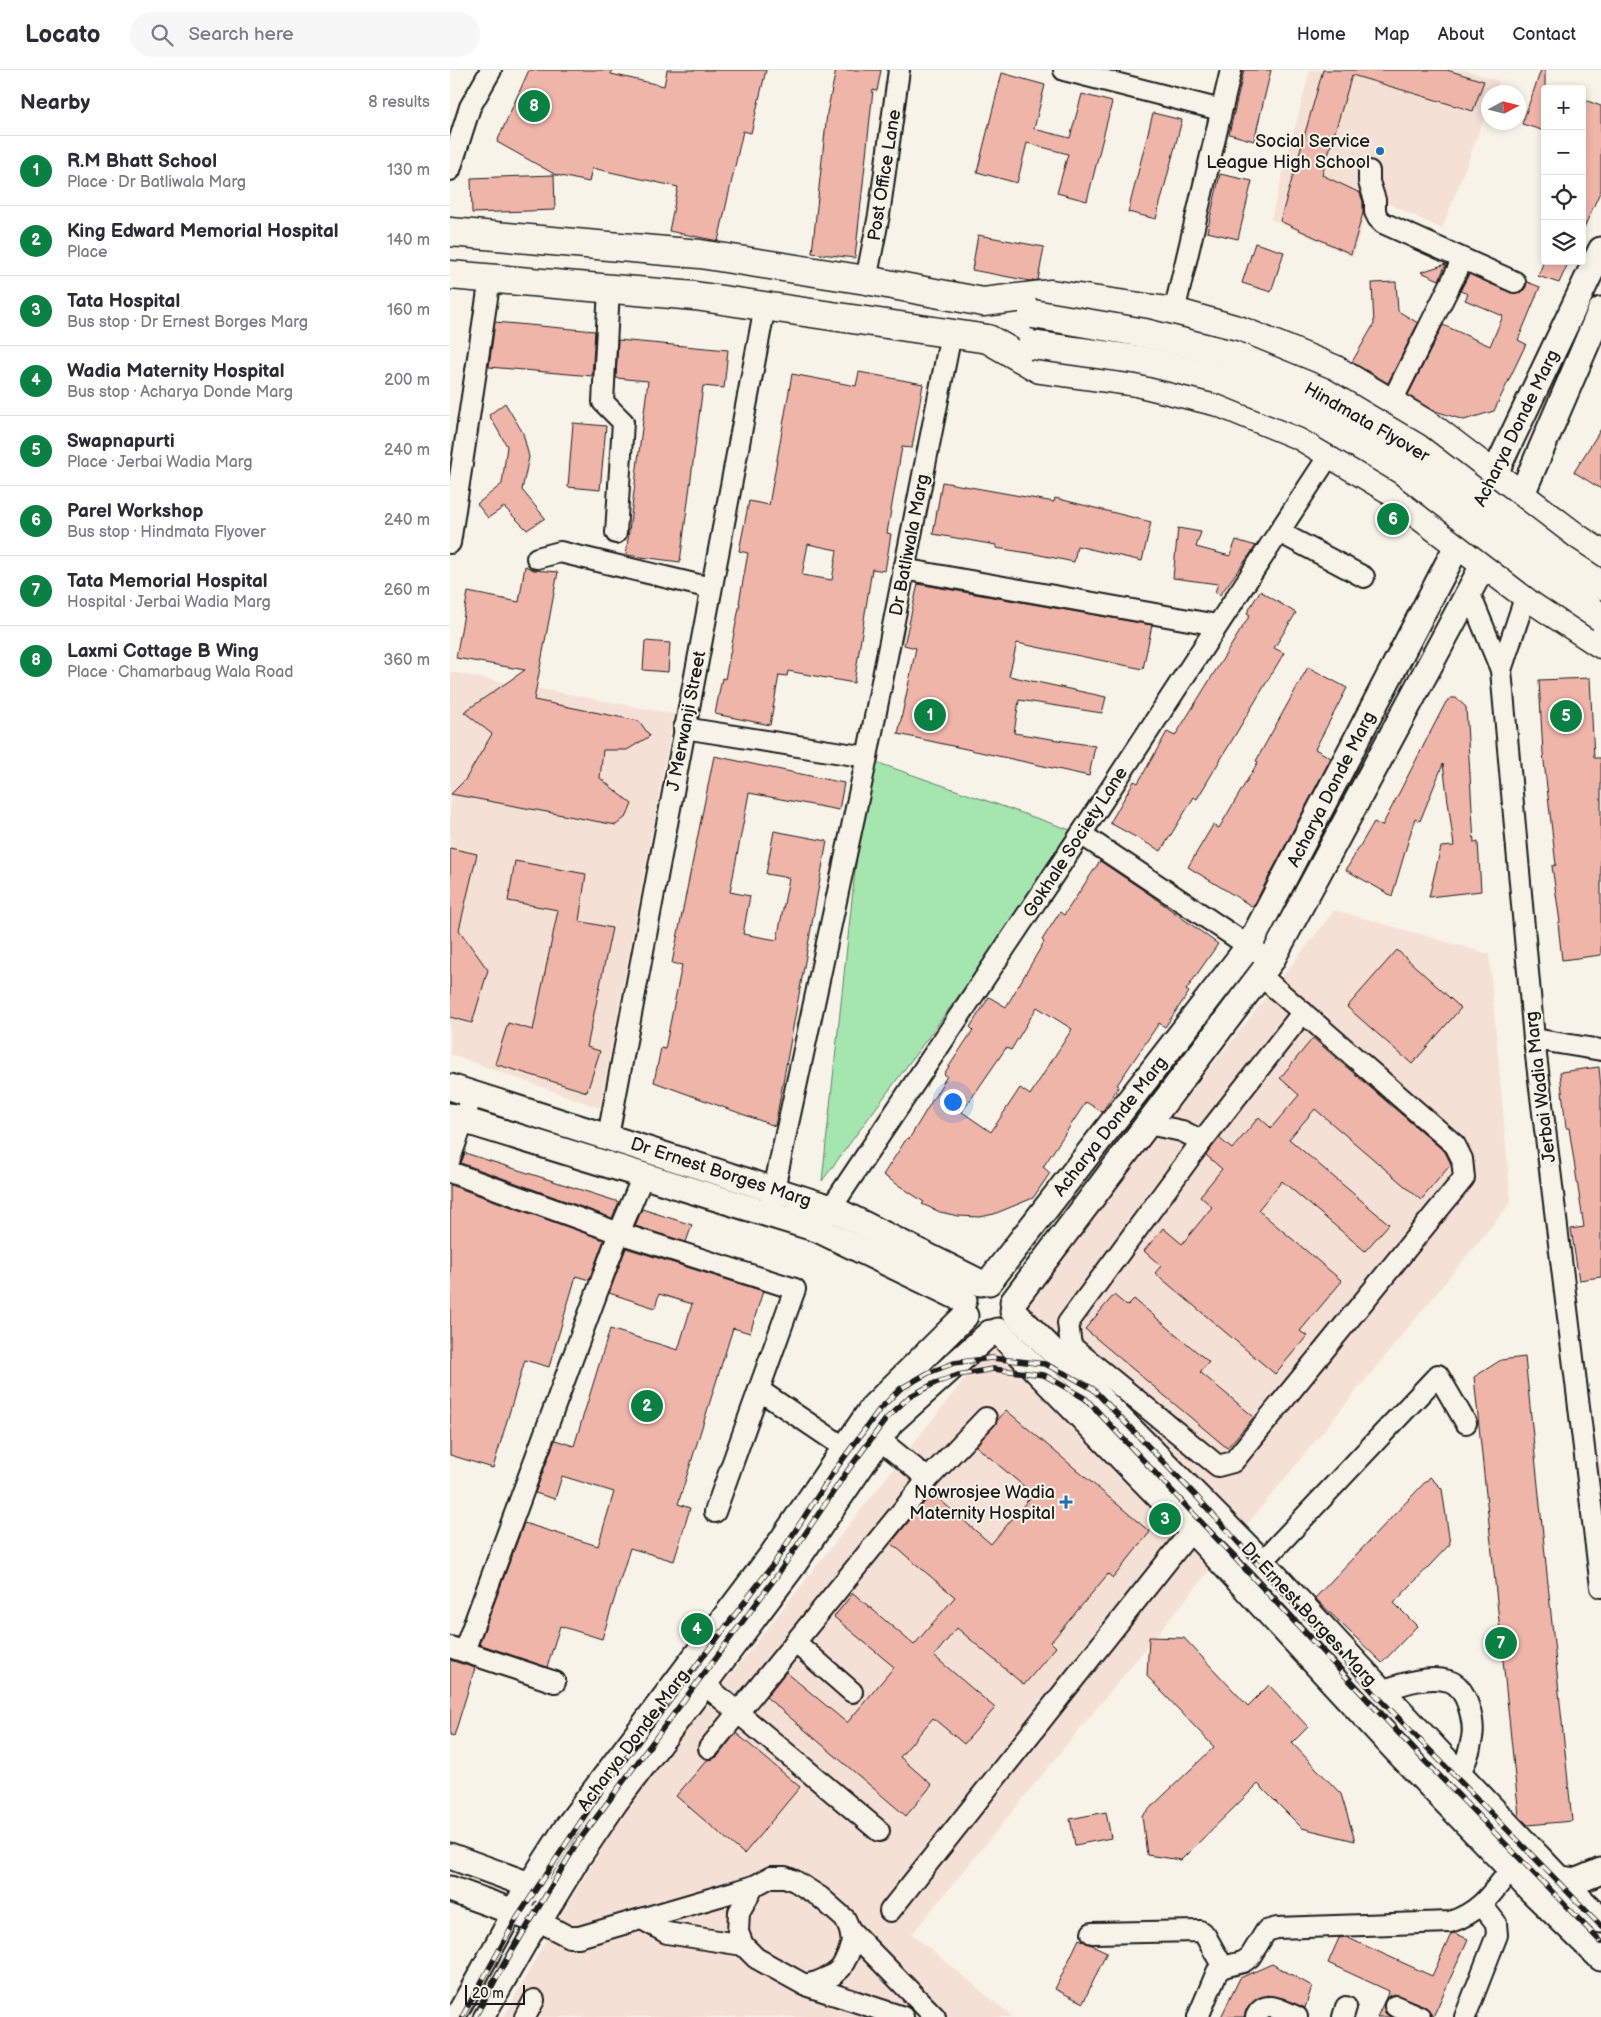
<!DOCTYPE html>
<meta charset="utf-8">
<style>
body{margin:0;font-family:"Balsamiq Sans",sans-serif;background:#f7f7f7;color:#2b2b33}
.controls{position:absolute;right:15px;top:15px;display:grid;overflow:hidden;border-radius:5px;box-shadow:0 2px 8px #0003}
.controls button{width:45px;height:45px;display:grid;place-items:center;padding:0;border:0;border-bottom:1px solid #e1e1e2;background:#fff;color:#2b2b33;font:25px sans-serif}
.compass{position:absolute;left:1031px;top:15px;width:45px;height:45px;border-radius:50%;background:#fff;box-shadow:0 2px 8px #0003;rotate:83deg}
.scale{position:absolute;left:15px;bottom:12px;width:60px;box-sizing:border-box;padding-left:5px;border:2px solid #1c1c1c;border-top:0;font-size:14px;line-height:18px;white-space:nowrap;color:#1c1c1c;-webkit-text-stroke:4px #f7f3e8;paint-order:stroke}
.you{position:absolute;left:502px;top:1031px;width:18px;height:18px;margin:-12px;border:4px solid #fff;border-radius:50%;background:#1a73e8;box-shadow:0 0 0 8px #1a73e833}
.badge{display:grid;place-items:center;width:32px;height:32px;border-radius:50%;background:#0b8043;color:#fff;font-size:16px;font-weight:700}
.pin{position:absolute;translate:-50% -50%;border:2px solid #fff;box-shadow:0 1px 5px #0006}
.list{margin:0;padding:0;list-style:none}
h2{display:flex;justify-content:space-between;align-items:center;height:65px;margin:0;padding:0 20px;font-size:21px}
h2 small{font-size:16px;font-weight:400;color:#7c7c81}
.list li{display:grid;grid-template-columns:32px 1fr auto;gap:15px;align-items:center;box-sizing:border-box;height:70px;padding:0 20px;border-top:1px solid #e1e1e2}
.list b{display:block;font-size:19px;white-space:nowrap}
.list p{margin:0;font-size:16px;white-space:nowrap;color:#7c7c81}
.list em{font-size:16px;font-style:normal;color:#7c7c81}
.icon{flex:none;width:28px;height:28px;fill:none;stroke:currentColor;stroke-width:2;stroke-linecap:round;stroke-linejoin:round}
.map{position:relative;flex:none;width:1151px;height:1947px;overflow:hidden}
header{display:flex;align-items:center;gap:30px;box-sizing:border-box;height:70px;padding:0 25px;background:#fff;border-bottom:1px solid #e1e1e2}
header strong{font-size:24px}
nav{display:flex;gap:28px;margin-inline-start:auto;font-size:18px}
.search{width:350px;height:45px;background:#f7f7f7;display:flex;align-items:center;gap:12px;box-sizing:border-box;padding:0 18px;border-radius:28px;color:#7c7c81;font-size:19px}
main{display:flex}
aside{flex:1;background:#fff}
.map>svg:first-child{display:block}
.built{fill:#f5e0d5}
.green{fill:#a5e6af;stroke:#608166}
.building{fill:#efb5a9;stroke:#1c1c1c;fill-rule:evenodd}
.lines{fill:none;stroke-linecap:round;stroke-linejoin:round}
.minor-casing{stroke:#1c1c1c;stroke-width:24}
.major-casing{stroke:#1c1c1c;stroke-width:29}
.highway-casing{stroke:#1c1c1c;stroke-width:31}
.minor{stroke:#f7f3e8;stroke-width:20}
.major{stroke:#f7f3e8;stroke-width:25}
.highway{stroke:#f7f3e8;stroke-width:28}
.rail-casing{stroke:#1c1c1c;stroke-width:5.5}
.rail{stroke:#f7f3e8;stroke-width:4;stroke-dasharray:11;stroke-linecap:butt}
.highway-bridge-casing{stroke:#1c1c1c;stroke-width:31;stroke-linecap:butt}
.highway-bridge{stroke:#f7f3e8;stroke-width:28}
.poi-dot{fill:#1f6fb2;stroke:#f7f3e8;stroke-width:2}
.labels{text-anchor:middle;stroke-width:4;stroke-linejoin:round;paint-order:stroke}
.poi-label{font-size:18px;fill:#1c1c1c;stroke:#f7f3e8;text-anchor:end}
.street-label{font-size:18px;fill:#1c1c1c;stroke:#f7f3e8}
</style>
<header>
<strong>Locato</strong>
<div class="search"><svg class="icon" aria-label="search" viewBox="0 0 24 24"><circle cx="10" cy="10" r="6"/><path d="M15 15l6 6"/></svg>Search here</div>
<nav><a>Home</a><a>Map</a><a>About</a><a>Contact</a></nav>
</header>
<main>
<aside>
<h2>Nearby<small>8 results</small></h2>
<ul class="list">
<li><span class="badge">1</span><div><b>R.M Bhatt School</b><p>Place · Dr Batliwala Marg</p></div><em>130 m</em></li>
<li><span class="badge">2</span><div><b>King Edward Memorial Hospital</b><p>Place</p></div><em>140 m</em></li>
<li><span class="badge">3</span><div><b>Tata Hospital</b><p>Bus stop · Dr Ernest Borges Marg</p></div><em>160 m</em></li>
<li><span class="badge">4</span><div><b>Wadia Maternity Hospital</b><p>Bus stop · Acharya Donde Marg</p></div><em>200 m</em></li>
<li><span class="badge">5</span><div><b>Swapnapurti</b><p>Place · Jerbai Wadia Marg</p></div><em>240 m</em></li>
<li><span class="badge">6</span><div><b>Parel Workshop</b><p>Bus stop · Hindmata Flyover</p></div><em>240 m</em></li>
<li><span class="badge">7</span><div><b>Tata Memorial Hospital</b><p>Hospital · Jerbai Wadia Marg</p></div><em>260 m</em></li>
<li><span class="badge">8</span><div><b>Laxmi Cottage B Wing</b><p>Place · Chamarbaug Wala Road</p></div><em>360 m</em></li>
</ul>
</aside>
<div class="map">
<svg width="1151" height="1947" viewBox="0 0 1151 1947">
<rect width="100%" height="100%" fill="#f7f3e8"/>
<filter id="ink" filterUnits="userSpaceOnUse"><feTurbulence type="fractalNoise" baseFrequency=".02" numOctaves="2"/><feDisplacementMap in="SourceGraphic" scale="10" xChannelSelector="R" yChannelSelector="G"/><feConvolveMatrix kernelMatrix="1 2 1 2 8 2 1 2 1" color-interpolation-filters="sRGB"/></filter>
<g filter="url(#ink)">
<!-- built -->
<g class="built">
<path d="M860,0h154l35,11 -5,11h-6v16l-46,121 -71,-34 -18,62 -82,-38z"/>
<path d="M0,602l224,42 -74,394 -150,-54z"/>
<path d="M885,840l154,44 22,248 -599,732 101,83h-509l39,-72 87,-143z"/>
<path d="M1151,1393v94l-10,-93z"/>
</g>
<!-- green -->
<path class="green" d="M417,689l212,74 -257,348z"/>
<!-- building -->
<g class="building">
<path d="M79,0h83l-1,4 53,12 3,-16h99l-15,63 -8,-2 -25,110 -49,-10 9,-44 -86,-19 -3,14 -33,-7 -59,-33z"/>
<path d="M386,0h45l-4,21 -4,-1 -18,168 -43,-5 15,-140z"/>
<path d="M794,0h27l-17,71 -25,-7z"/>
<path d="M873,0h124l37,11 -11,30 -121,-36 -30,100 38,18 3,9v11l-12,41 -71,-33z"/>
<path d="M1091,0h4v61l-23,-7z"/>
<path d="M552,3l43,12 -11,44 36,9 12,-44 30,8 -25,99 -30,-8 11,-39 -41,-11 -10,40 -40,-11z"/>
<path d="M1132,29l19,7v84l-19,42z"/>
<path d="M703,43l29,7 -26,99 -28,-7z"/>
<path d="M770,104l32,7 -14,58 -31,-7z"/>
<path d="M104,105l1,35 -83,3 -1,-35z"/>
<path d="M528,165l66,12 -6,33 -8,1 -58,-11z"/>
<path d="M805,173l29,9 -13,40 -29,-9z"/>
<path d="M1094,191h25l-10,22 -21,-7z"/>
<path d="M996,194l-7,16 -18,-8z"/>
<path d="M1019,204l42,19 11,-1 4,-5 1,-5 13,5 -22,53 8,4 -32,67 -30,9 -32,-10 -24,-15 35,-70 47,21 13,-30 -38,-16 3,-6 -8,-3z"/>
<path d="M946,212l2,29 20,12 -30,60 -36,-21 22,-38 -2,-41z"/>
<path d="M45,252l100,9 -3,45 -103,-9z"/>
<path d="M168,270l110,10 -4,38 -21,-2 -23,176 -54,-7 22,-174 -32,-3z"/>
<path d="M409,302l64,12 -11,64 -10,-1 -15,86 4,1 -6,37 -13,-2 -18,114 -66,-12 -1,5 -8,-1 -9,50 -55,-11 7,-36 3,1 15,-76h-1l9,-50 -9,-2 10,-50 20,4 23,-131 64,12zM358,474l29,6 -5,30 -30,-5z"/>
<path d="M55,333l18,30 6,24 -7,33 23,28 -18,12 -23,-23 -16,11 -11,-14 25,-20 5,-38 -18,-31z"/>
<path d="M123,353l33,3 -6,64 -32,-3z"/>
<path d="M1151,359v60l-27,-17z"/>
<path d="M492,412l112,20 1,-4 96,24 -9,39 -65,-15 -3,16 -39,-8 -39,-6v-3l-63,-11z"/>
<path d="M728,458l23,4 -5,15 34,9 6,-16 20,6 -36,49 -5,-3 3,-8 -45,-6z"/>
<path d="M75,496l9,4 24,2 -24,128 105,21 11,15 -23,14h-24l-3,28 32,26 -5,12 -11,9 -165,-31 14,-14 27,-46 -28,-22 61,-42 -69,-12 12,-66 51,10z"/>
<path d="M468,514l234,41 -9,44 -126,-26 -8,33 97,21 -4,16 -83,-13 -5,33 81,13 -6,30 -191,-42 18,-86 -12,-3z"/>
<path d="M810,521l36,22 -22,35 10,5 -87,146 -3,-2 -33,54 -51,-28 24,-42 4,2 29,-51 8,4 75,-121 -3,-2z"/>
<path d="M195,571l25,2 -2,29 -25,-2z"/>
<path d="M858,597l39,21 -32,61 16,9 -78,149 -65,-40 25,-42 6,3 39,-66 -2,-1z"/>
<path d="M1140,608l4,80h7v197l-39,5 -4,-37 2,-1 -8,-56 4,-1 -13,-112 -4,-73z"/>
<path d="M1001,628h5l10,9 8,136 4,-1 3,49 -52,6 12,-50 13,-1 -11,-82 -23,57 -5,-3 -23,78 -46,-26 28,-48 8,4 64,-124z"/>
<path d="M264,686l130,27 -5,27 -90,-17 -19,99 20,4 -7,38 34,6 12,-62 -23,-4 8,-43 53,10 -52,285 -121,-44 7,-34 4,1 17,-84 -10,-2z"/>
<path d="M0,778l27,6 -18,76 29,40 -16,53 -22,-6z"/>
<path d="M65,791l71,13 -7,47 33,7 -25,119 13,4 -13,41 -92,-28 13,-41 25,7 25,-120 -50,-9z"/>
<path d="M650,791l49,33 69,50 -32,46 3,2 -24,35 -6,-4 -42,62 2,1 -17,26 -16,-10 -43,65 7,6 -17,25 -39,16 -14,3 -22,-1 -18,-4 -18,-8 2,-2 -41,-27 24,-37 2,1 38,-63 -3,-2 29,-44 -3,-3 19,-30 17,10 38,-65 -2,-2 18,-28 4,3zM587,937l35,22 -42,66 -10,-7 -29,44 -29,-20 44,-64 5,2z"/>
<path d="M947,880l64,58 -49,56 -65,-57z"/>
<path d="M863,968l132,114 6,12 -30,36 -106,-91 -26,30 100,85 -24,27 -83,-70 -24,29 84,71 -42,50 7,5 -32,38 -120,-101 6,-7 -17,-15 19,-23 19,16 30,-37 -12,-11 22,-27 -16,-14 13,-17 13,11 27,-32 12,11 28,-33 -19,-17z"/>
<path d="M1149,997l2,21v189l-22,3 -8,-51 13,-2 -15,-99h-3l-6,-56z"/>
<path d="M15,1083l154,49 -7,16 -151,-55z"/>
<path d="M0,1115l154,55 -15,40 -13,-4 -27,91 -24,-7 -32,108 -43,-13z"/>
<path d="M192,1139l50,16 -6,17 -51,-16z"/>
<path d="M176,1178l137,43 -13,42 -17,-5 -55,176 12,4 -16,53 -44,-13 -28,91 -42,-13 -13,41 -68,-23 45,-121 74,23 16,-54 -52,-16 -7,23 -20,-6 20,-53 19,6 36,-117 68,21 14,-46 -33,-10 -4,14 -46,-15z"/>
<path d="M664,1225l13,11 7,-7 75,63 -9,10 54,45 -27,31 -142,-119z"/>
<path d="M1075,1287l47,464 -44,4 -9,-9 -45,-439 27,-17z"/>
<path d="M556,1340l144,122 -37,46 -5,-4 -57,68 5,5 -32,38 -67,-57 -23,28 61,52 -31,36 -31,-26 -33,39 32,28 -26,31 -140,-119 20,-25 61,51 47,-56 -60,-50 19,-24 61,52 41,-48 -64,-54 41,-50 59,51 42,-50 -57,-48z"/>
<path d="M980,1407l12,12 8,55 -56,59 23,23 -35,37 -67,-65z"/>
<path d="M699,1567l35,1 64,68 21,-21 39,42 -16,16 49,51 14,47 -53,-13 -44,-44 -77,76 -34,-5 -5,-39 72,-69 -67,-71z"/>
<path d="M0,1590l25,8 -21,68 -4,-1z"/>
<path d="M286,1663l64,54 -56,67 -68,-58 31,-36 6,-1 5,-3z"/>
<path d="M656,1742l5,26 -36,7 -5,-26z"/>
<path d="M1004,1863l14,6 -35,78 -8,-11 -31,-12 -6,3 -4,5 1,11 6,4h-14l12,-26 -61,-28 11,-25 7,-1 86,39 19,-42z"/>
<path d="M629,1869l28,13 -24,51 -28,-14z"/>
<path d="M822,1894l40,22 -7,22 -22,-10 -16,-3 -14,7 -7,8 -2,7h-23l19,-39z"/>
</g>
<g class="lines">
<!-- minor casing -->
<g class="minor-casing">
<g id="minor">
<path d="M614,0l157,40"/>
<path d="M0,100l20,-63 21,-37"/>
<path d="M919,101v11l6,18v12l3,6 5,5 132,59"/>
<path d="M416,210l13,-65 20,-145"/>
<path d="M159,219l-6,113 20,20 -7,111"/>
<path d="M724,242l57,-242"/>
<path d="M941,333l72,-144"/>
<path d="M829,462l85,45"/>
<path d="M0,473l40,-265"/>
<path d="M87,488l23,-6 151,36"/>
<path d="M453,499l314,56"/>
<path d="M1019,522l32,78 33,369 67,548"/>
<path d="M1051,600l25,-75 7,-9"/>
<path d="M234,658l183,29"/>
<path d="M631,764l190,127"/>
<path d="M1084,969l67,11"/>
<path d="M698,1054l34,7 20,10 101,-129"/>
<path d="M158,1066l157,-830"/>
<path d="M752,1071l-134,182 3,23 147,120 15,-4 231,-284 -2,-19 -7,-14 -195,-170"/>
<path d="M0,1089l22,-64"/>
<path d="M0,1102l169,61 176,56 -80,223"/>
<path d="M321,1133l96,-446 84,-423"/>
<path d="M373,1150l258,-386 249,-380"/>
<path d="M309,1320l86,58"/>
<path d="M478,1409l58,-61"/>
<path d="M812,1492l176,-187 28,48"/>
<path d="M345,1572l57,50"/>
<path d="M0,1577l105,35"/>
<path d="M14,1581l155,-418 24,-57"/>
<path d="M254,1614l175,147"/>
<path d="M931,1621c21,-7 46,-16 68,-10 18,5 26,42 23,57 -2,12 -6,26 -14,36"/>
<path d="M259,1678l219,-269 -49,-40"/>
<path d="M321,1807h14l10,4 25,16 25,22 5,11 2,12 -4,13 -7,13 -8,7 -16,7 -12,3 -49,-27 -13,-13 -5,-13 1,-20 15,-26z"/>
<path d="M440,1841l302,-381"/>
<path d="M192,1849l25,14 76,12"/>
<path d="M400,1860l85,87"/>
<path d="M642,1863l108,-2 5,4 18,32"/>
<path d="M355,1915l98,32"/>
<path d="M945,1936l25,11"/>
<path d="M5,1947l58,-105"/>
<path d="M34,1947l55,-96 30,16h10l175,-51"/>
<path d="M75,1947l9,-17"/>
<path d="M748,1947l19,-45 6,-5 20,-5 7,-5 16,-26 11,-3 173,-6c31,-10 42,-29 61,-53"/>
<path d="M806,1947c9,-19 26,-6 41,0"/>
<path d="M893,1947l3,-10"/>
<path d="M1015,1947l32,-82 -1,-12 -14,-18"/>
</g>
</g>
<!-- major casing -->
<g class="major-casing">
<g id="major">
<path d="M1035,424l116,-244"/>
<path d="M1062,442l9,-16 80,-186"/>
<path d="M0,1017l381,121 150,75"/>
<path d="M0,1046l367,113 147,71"/>
<path d="M539,1212l260,-336 218,-419"/>
<path d="M563,1232l258,-341 222,-414"/>
<path d="M563,1241l249,251 177,191 120,126 42,41"/>
<path d="M548,1261l194,199 203,219 134,139 72,70"/>
<path d="M0,1786l96,35"/>
<path d="M1101,1811l8,-2 18,2 24,-10"/>
<path d="M0,1819l89,32 37,-61 39,-58 176,-234 100,-146 99,-89"/>
<path d="M63,1842l53,-83 206,-274 101,-148 92,-91"/>
</g>
</g>
<!-- highway casing -->
<g class="highway-casing">
<g id="highway">
<path d="M0,162l250,22 166,26 117,22 68,-8 123,18 67,19 93,38 97,58 147,112 23,15"/>
<path d="M0,205l245,21 293,43 52,30 96,13 82,20 83,34 88,53 30,26 107,80 75,49"/>
</g>
</g>
<!-- minor -->
<use href="#minor" class="minor"/>
<!-- major -->
<use href="#major" class="major"/>
<!-- highway -->
<use href="#highway" class="highway"/>
<!-- rail casing -->
<g class="rail-casing">
<g id="rail">
<path d="M12,1947l55,-99 84,-127 174,-229 57,-88 47,-64 21,-21 28,-16 26,-10 37,-5 54,6 23,11 25,14 104,108 179,198 225,231"/>
<path d="M25,1947l27,-49 76,-126 198,-265 70,-104 40,-54 23,-22 26,-14 23,-8 35,-6 51,6 42,24 334,357 181,186"/>
</g>
</g>
<!-- rail -->
<use href="#rail" class="rail"/>
<!-- highway-bridge casing -->
<g class="highway-bridge-casing">
<g id="highway-bridge">
<path d="M583,244l112,19 88,22 90,37 94,56 146,112 38,25"/>
<path d="M582,275l108,15 85,21 86,35 91,54 146,112 53,35"/>
</g>
</g>
<!-- highway-bridge -->
<use href="#highway-bridge" class="highway-bridge"/>
</g>
</g>
<!-- markers -->
<g class="poi-dot">
<circle cx="930" cy="81" r="5"/>
<path d="M613.5 1424.5h5v5h5v5h-5v5h-5v-5h-5v-5h5z"/>
</g>
<g class="labels">
<!-- poi labels -->
<g class="poi-label">
<text x="920" y="77">Social Service<tspan x="920" dy="21">League High School</tspan></text>
<text x="605" y="1428">Nowrosjee Wadia<tspan x="605" dy="21">Maternity Hospital</tspan></text>
</g>
<!-- street labels -->
<g class="street-label">
<text transform="translate(434 105) rotate(-81)" y="6">Post Office Lane</text>
<text transform="translate(917 352) rotate(30)" y="6">Hindmata Flyover</text>
<text transform="translate(1066 358) rotate(-64)" y="6">Acharya Donde Marg</text>
<text transform="translate(459 475) rotate(-79)" y="6">Dr Batliwala Marg</text>
<text transform="translate(236 651) rotate(-79)" y="6">J Merwanji Street</text>
<text transform="translate(881 719) rotate(-63)" y="6">Acharya Donde Marg</text>
<text transform="translate(625 772) rotate(-57)" y="6">Gokhale Society Lane</text>
<text transform="translate(1090 1017) rotate(-97)" y="6">Jerbai Wadia Marg</text>
<text transform="translate(660 1056) rotate(-52)" y="6">Acharya Donde Marg</text>
<text transform="translate(271 1102) rotate(18)" y="6">Dr Ernest Borges Marg</text>
<text transform="translate(859 1544) rotate(47)" y="6">Dr Ernest Borges Marg</text>
<text transform="translate(183 1670) rotate(-53)" y="6">Acharya Donde Marg</text>
</g>
</g>
</svg>
<div class="controls">
<button>+</button>
<button>−</button>
<button><svg class="icon" aria-label="locate" viewBox="0 0 24 24"><circle cx="12" cy="12" r="6"/><path d="M12 2v4M12 18v4M2 12h4M18 12h4"/></svg></button>
<button><svg class="icon" aria-label="layers" viewBox="0 0 24 24"><path d="M12 4l9 5-9 5-9-5zM3 14l9 5 9-5"/></svg></button>
</div>
<svg class="compass" viewBox="-18 -18 36 36"><path d="M0-13l5 13h-10z" fill="#e53935"/><path d="M0 13l5-13h-10z" fill="#7c7c81"/></svg>
<div class="scale">20 m</div>
<div class="you"></div>
<div class="pin badge" style="left:480px;top:645px">1</div>
<div class="pin badge" style="left:197px;top:1336px">2</div>
<div class="pin badge" style="left:715px;top:1449px">3</div>
<div class="pin badge" style="left:247px;top:1559px">4</div>
<div class="pin badge" style="left:1116px;top:646px">5</div>
<div class="pin badge" style="left:943px;top:449px">6</div>
<div class="pin badge" style="left:1051px;top:1573px">7</div>
<div class="pin badge" style="left:84px;top:36px">8</div>
</div>
</main>
